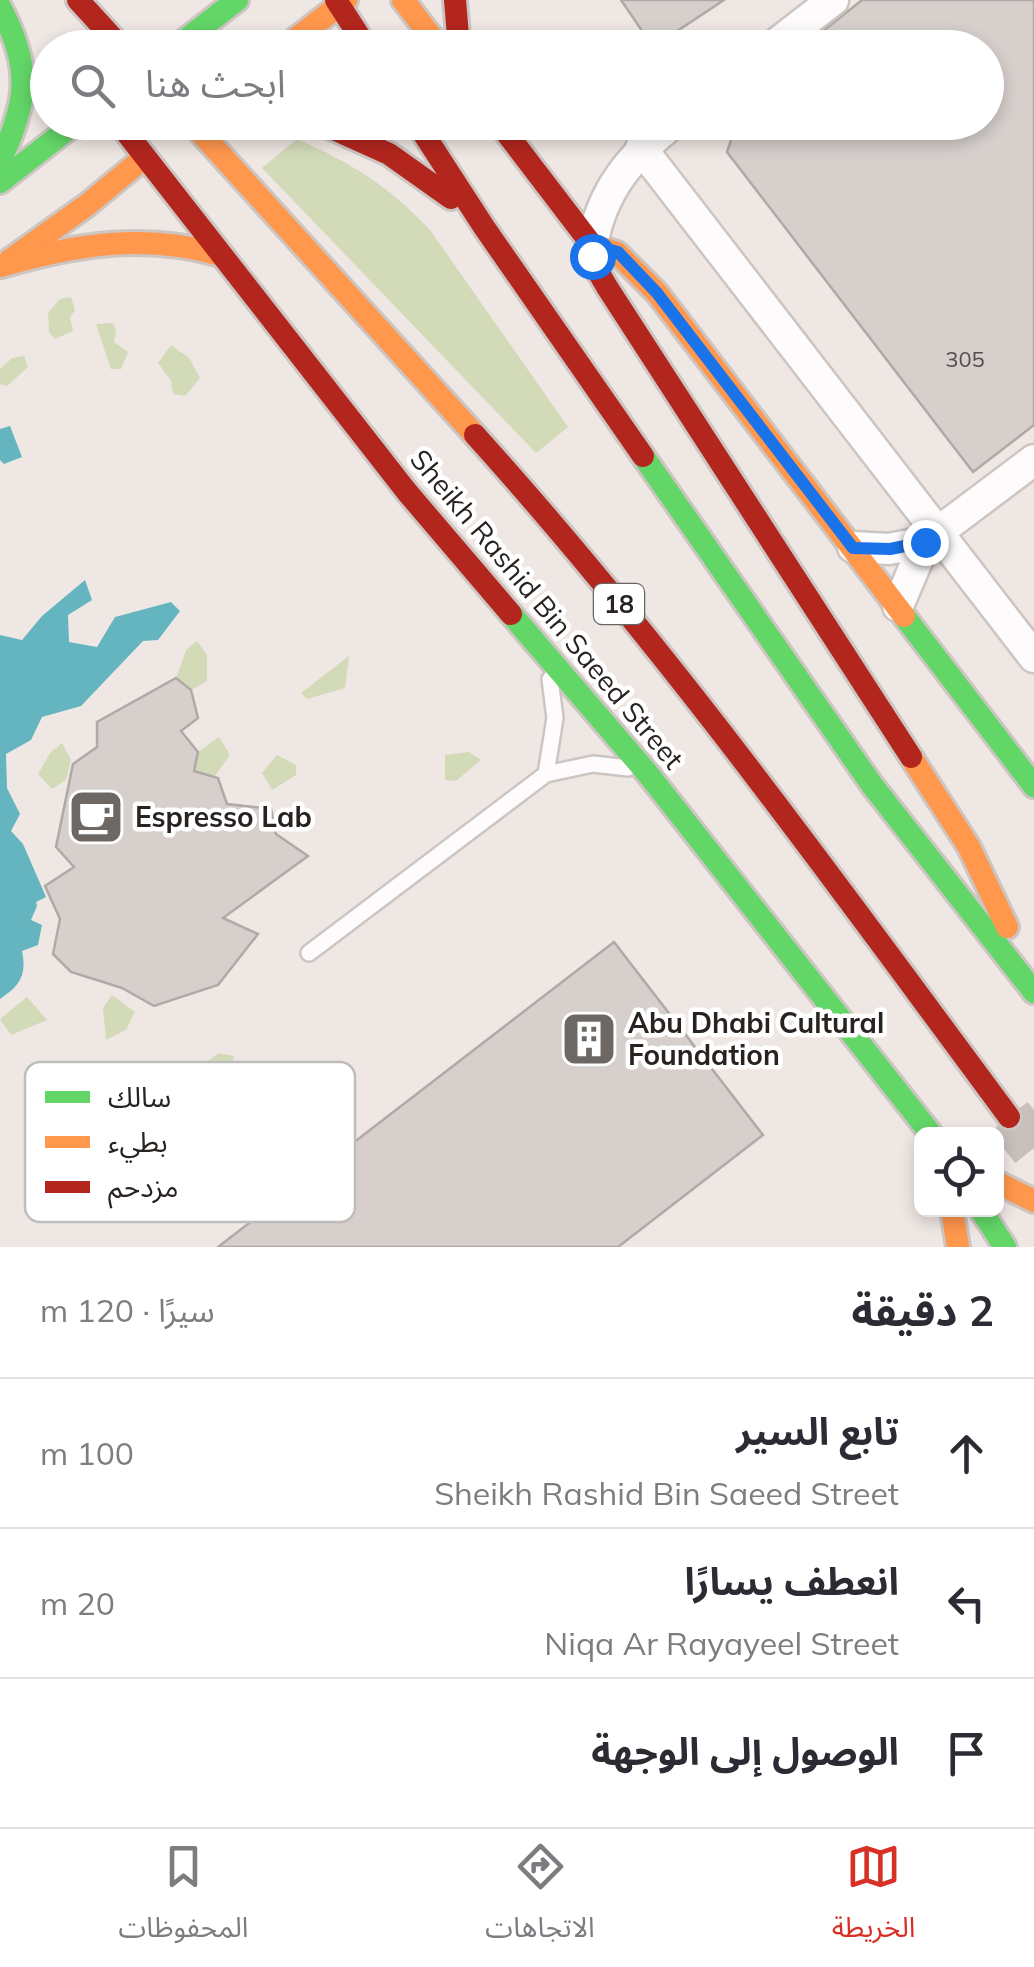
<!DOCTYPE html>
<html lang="ar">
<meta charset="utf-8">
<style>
body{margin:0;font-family:Mulish,"Noto Sans Arabic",sans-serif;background:#f7f7f7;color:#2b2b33;direction:rtl}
.controls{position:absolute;right:30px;bottom:30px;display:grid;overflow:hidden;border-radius:15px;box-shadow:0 5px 15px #0003}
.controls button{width:90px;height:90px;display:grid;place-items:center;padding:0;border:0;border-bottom:2px solid #e1e1e2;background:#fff;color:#2b2b33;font:50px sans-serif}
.stop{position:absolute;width:30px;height:30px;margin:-22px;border:8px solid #1a73e8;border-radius:50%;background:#fff}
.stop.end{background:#1a73e8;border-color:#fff;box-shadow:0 2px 10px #0008}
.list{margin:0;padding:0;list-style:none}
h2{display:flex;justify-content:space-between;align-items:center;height:130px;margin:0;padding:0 40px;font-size:42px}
h2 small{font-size:32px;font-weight:400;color:#7c7c81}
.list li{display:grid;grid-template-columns:65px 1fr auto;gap:30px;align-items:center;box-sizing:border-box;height:150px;padding:0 40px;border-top:2px solid #e1e1e2}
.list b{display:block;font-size:38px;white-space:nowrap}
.list p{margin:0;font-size:32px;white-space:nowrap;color:#7c7c81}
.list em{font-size:32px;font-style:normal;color:#7c7c81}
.icon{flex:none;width:55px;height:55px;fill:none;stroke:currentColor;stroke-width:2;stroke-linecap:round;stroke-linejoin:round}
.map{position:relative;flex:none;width:1034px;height:1247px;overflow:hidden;direction:ltr}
.search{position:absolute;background:#fff;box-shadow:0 5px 15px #0003;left:30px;right:30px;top:30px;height:110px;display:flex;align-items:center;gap:25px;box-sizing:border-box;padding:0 35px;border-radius:55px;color:#7c7c81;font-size:38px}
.sheet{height:580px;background:#fff}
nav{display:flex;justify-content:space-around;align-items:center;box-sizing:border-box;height:140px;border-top:2px solid #e1e1e2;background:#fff;font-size:28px;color:#7c7c81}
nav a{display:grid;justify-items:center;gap:5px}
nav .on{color:#d93025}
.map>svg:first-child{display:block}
.green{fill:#d2dab8}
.water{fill:#64b5c0}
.building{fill:#d6cfcc;stroke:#b0a9a6;stroke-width:2.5}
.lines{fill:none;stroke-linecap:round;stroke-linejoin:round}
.primary-tunnel{stroke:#c7c0bc;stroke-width:48;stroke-dasharray:48 24;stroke-linecap:butt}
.lane-casing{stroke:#ccc5c2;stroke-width:20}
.street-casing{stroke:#ccc5c2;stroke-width:35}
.fast-casing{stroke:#ccc5c2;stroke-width:28}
.slow-casing{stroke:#ccc5c2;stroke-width:28}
.jam-casing{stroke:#ccc5c2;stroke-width:28}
.lane{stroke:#fdfbfb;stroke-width:15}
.street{stroke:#fdfbfb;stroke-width:30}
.fast{stroke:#63d668;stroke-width:22}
.slow{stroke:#ff974d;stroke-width:22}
.jam{stroke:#b3261e;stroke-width:22}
.route{stroke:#1a73e8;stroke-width:12}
.labels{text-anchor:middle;stroke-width:9;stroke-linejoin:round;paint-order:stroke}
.number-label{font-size:22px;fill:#544e4b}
.shield{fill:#fff;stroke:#686563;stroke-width:2.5}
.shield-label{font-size:25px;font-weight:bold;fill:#282320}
.street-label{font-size:28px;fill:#282320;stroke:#fff}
.poi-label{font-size:28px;font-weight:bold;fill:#282320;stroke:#fff;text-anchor:start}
.key{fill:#fff;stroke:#bebdbc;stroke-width:2.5}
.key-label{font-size:28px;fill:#282320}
</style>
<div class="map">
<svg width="1034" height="1247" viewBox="0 0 1034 1247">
<rect width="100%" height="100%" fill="#efe7e3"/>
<!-- green -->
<g class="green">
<path d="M297,139c56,25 90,46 133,91l138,197 -32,26 -274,-285z"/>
<path d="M71,297l4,13 -5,7 3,14 -18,8 -6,-7 -1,-19 12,-14z"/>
<path d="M113,323l3,7 -2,12 14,10 -7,17h-10l-15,-45z"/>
<path d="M171,345l18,13 11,20 -15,18 -12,-2 -2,-13 -13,-18z"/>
<path d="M24,356l4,11 -21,19 -7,-2v-15l12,-11z"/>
<path d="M197,641l10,14v26l-16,9 -15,-12 10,-28z"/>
<path d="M349,656l-4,32 -38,11 -6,-6z"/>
<path d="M219,737l11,18 -16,22 -20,-6 4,-19z"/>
<path d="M62,743l9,17 -5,20 -14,9 -14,-15 12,-21z"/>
<path d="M469,752l12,8 -25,21 -11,-1v-25z"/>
<path d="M277,755l19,10v10l-24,15 -10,-17z"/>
<path d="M112,995l23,17 -9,18 -20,10 -3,-32z"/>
<path d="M27,997l20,23 -36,15 -11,-16z"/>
<path d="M219,1053l15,3 -4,18 -14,9 -11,-2 -4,-15z"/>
</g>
<!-- water -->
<g class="water">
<path d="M10,426l12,31 -18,7 -4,-4v-31z"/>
<path d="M85,580l7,20 -24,15 1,27 28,5 18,-30 56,-15 9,9 -22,29 -15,1 -62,65 -39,11 -11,23 -25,14 1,34 13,26 -9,17 12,13 23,53 -10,5 1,4 -6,14 11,5 -4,20 -16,6c5,24 -2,35 -22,48v-364l22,5 20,-24z"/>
</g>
<!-- building -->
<g class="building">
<path d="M621,0h103l-71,47z"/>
<path d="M862,0h172v425l-61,47 -246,-320 10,-30h249v-74h-184z"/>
<path d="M176,678l15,12 7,28 -17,13 17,21 -4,19 24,7 9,26 44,5 5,25 32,22 -85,62 35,16 -40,51 -64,21 -32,-18 -51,-16 -18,-18 7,-35 -15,-33 29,-19 -18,-20 17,-83 24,-17v-25z"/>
<path d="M614,942l149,193 -145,112h-400z"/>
</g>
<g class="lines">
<!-- primary-tunnel -->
<path class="primary-tunnel" d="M1009,1117l25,31"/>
<!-- lane casing -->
<g class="lane-casing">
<g id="lane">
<path d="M546,774l9,-56 -5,-39"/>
<path d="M309,953l237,-179 47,-10 35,4"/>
</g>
</g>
<!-- street casing -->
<g class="street-casing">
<g id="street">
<path d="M771,48l62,-48"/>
<path d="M641,148l393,509"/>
<path d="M592,245c10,-55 39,-89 82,-123"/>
<path d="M853,547l36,2 36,-7 109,-82"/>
<path d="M898,606l27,-64"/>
</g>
</g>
<!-- fast casing -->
<g class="fast-casing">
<g id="fast">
<path d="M0,7c32,60 28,94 0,154"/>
<path d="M175,48l62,-48"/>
<path d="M0,182l77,-60"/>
<path d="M643,456l229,329 162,207"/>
<path d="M511,614l137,160 283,360"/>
<path d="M904,616l130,170"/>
<path d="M981,1210l24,37"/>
</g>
</g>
<!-- slow casing -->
<g class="slow-casing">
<g id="slow">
<path d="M403,0l37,48"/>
<path d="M284,48l62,-48"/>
<path d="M191,122l284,313"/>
<path d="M592,245l25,8 40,40 247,323"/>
<path d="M10,260l77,-55 58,-48"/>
<path d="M1,266c75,-22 144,-33 220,-11"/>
<path d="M911,757l58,90 38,80"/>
<path d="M996,1182l38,19"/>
<path d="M952,1210l6,37"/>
</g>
</g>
<!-- jam casing -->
<g class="jam-casing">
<g id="jam">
<path d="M78,0l44,48"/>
<path d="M336,0l31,48"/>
<path d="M455,0l4,48"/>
<path d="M118,122l289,370 104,122"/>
<path d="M318,122l71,32 62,44"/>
<path d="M416,122l68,105 159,229"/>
<path d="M498,122l94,123 4,23 11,19 304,470"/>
<path d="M71,127l26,-5"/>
<path d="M475,435c194,215 362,450 534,682"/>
</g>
</g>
<!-- lane -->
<use href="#lane" class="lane"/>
<!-- street -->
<use href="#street" class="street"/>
<!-- fast -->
<use href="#fast" class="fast"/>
<!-- slow -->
<use href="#slow" class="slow"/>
<!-- jam -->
<use href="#jam" class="jam"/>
</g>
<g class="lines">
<!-- route -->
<path class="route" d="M592,256v-11l26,7 39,41 196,255 37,1 35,-7"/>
</g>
<!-- icons -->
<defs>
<g id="cafe-square" transform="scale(2.875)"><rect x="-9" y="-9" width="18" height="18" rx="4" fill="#6e6864" stroke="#fff"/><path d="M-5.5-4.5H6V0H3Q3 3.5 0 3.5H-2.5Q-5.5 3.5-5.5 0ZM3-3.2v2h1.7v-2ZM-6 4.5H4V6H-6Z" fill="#fff"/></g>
<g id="building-square" transform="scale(2.875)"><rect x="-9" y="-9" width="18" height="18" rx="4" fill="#6e6864" stroke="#fff"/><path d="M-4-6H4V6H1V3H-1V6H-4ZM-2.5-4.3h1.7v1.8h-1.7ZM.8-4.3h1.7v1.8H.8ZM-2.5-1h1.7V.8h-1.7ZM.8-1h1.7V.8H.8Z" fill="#fff"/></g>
</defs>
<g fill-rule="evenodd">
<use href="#cafe-square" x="96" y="817"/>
<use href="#building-square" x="589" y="1039"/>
</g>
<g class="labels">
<!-- number labels -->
<g class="number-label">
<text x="965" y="367">305</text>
</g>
<!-- shield labels -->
<rect class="shield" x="594" y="584" width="50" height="40" rx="8"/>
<g class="shield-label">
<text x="619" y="613">18</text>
</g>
<!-- street labels -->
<g class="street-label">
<text transform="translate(547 609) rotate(50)" y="10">Sheikh Rashid Bin Saeed Street</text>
</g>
<!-- poi labels -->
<g class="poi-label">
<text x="135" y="827">Espresso Lab</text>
<text x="628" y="1033">Abu Dhabi Cultural<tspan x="628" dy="32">Foundation</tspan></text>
</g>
</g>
<!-- legend -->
<rect x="25" y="1062" width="330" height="160" rx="15" class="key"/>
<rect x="45" y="1091" width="45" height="12" fill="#63d668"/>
<rect x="45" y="1136" width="45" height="12" fill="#ff974d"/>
<rect x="45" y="1181" width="45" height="12" fill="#b3261e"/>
<g class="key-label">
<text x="108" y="1107">سالك</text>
<text x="108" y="1152">بطيء</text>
<text x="108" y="1197">مزدحم</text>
</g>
</svg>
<div class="controls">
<button><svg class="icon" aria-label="locate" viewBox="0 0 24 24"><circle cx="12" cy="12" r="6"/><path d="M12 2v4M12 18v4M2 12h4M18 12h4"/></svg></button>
</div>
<div class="stop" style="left:592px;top:256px"></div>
<div class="stop end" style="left:925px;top:542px"></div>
<div class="search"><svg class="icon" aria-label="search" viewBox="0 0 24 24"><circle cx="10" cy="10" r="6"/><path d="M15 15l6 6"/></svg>ابحث هنا</div>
</div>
<section class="sheet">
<h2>2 دقيقة<small>سيرًا · 120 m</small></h2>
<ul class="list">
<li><svg class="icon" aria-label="ahead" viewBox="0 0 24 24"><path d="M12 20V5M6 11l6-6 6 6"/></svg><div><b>تابع السير</b><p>Sheikh Rashid Bin Saeed Street</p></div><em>100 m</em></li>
<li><svg class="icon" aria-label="left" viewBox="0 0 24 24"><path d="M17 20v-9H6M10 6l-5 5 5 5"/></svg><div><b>انعطف يسارًا</b><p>Niqa Ar Rayayeel Street</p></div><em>20 m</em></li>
<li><svg class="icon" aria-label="arrive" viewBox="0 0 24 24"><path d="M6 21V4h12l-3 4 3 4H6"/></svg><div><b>الوصول إلى الوجهة</b></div></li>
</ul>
</section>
<nav>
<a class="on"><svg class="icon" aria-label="map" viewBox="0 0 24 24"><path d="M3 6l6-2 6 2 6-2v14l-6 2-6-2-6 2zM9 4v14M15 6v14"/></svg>الخريطة</a>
<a><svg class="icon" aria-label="directions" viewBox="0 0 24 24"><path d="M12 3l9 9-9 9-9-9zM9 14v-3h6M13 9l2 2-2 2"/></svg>الاتجاهات</a>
<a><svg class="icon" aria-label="saved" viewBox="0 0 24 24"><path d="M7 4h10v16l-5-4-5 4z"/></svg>المحفوظات</a>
</nav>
